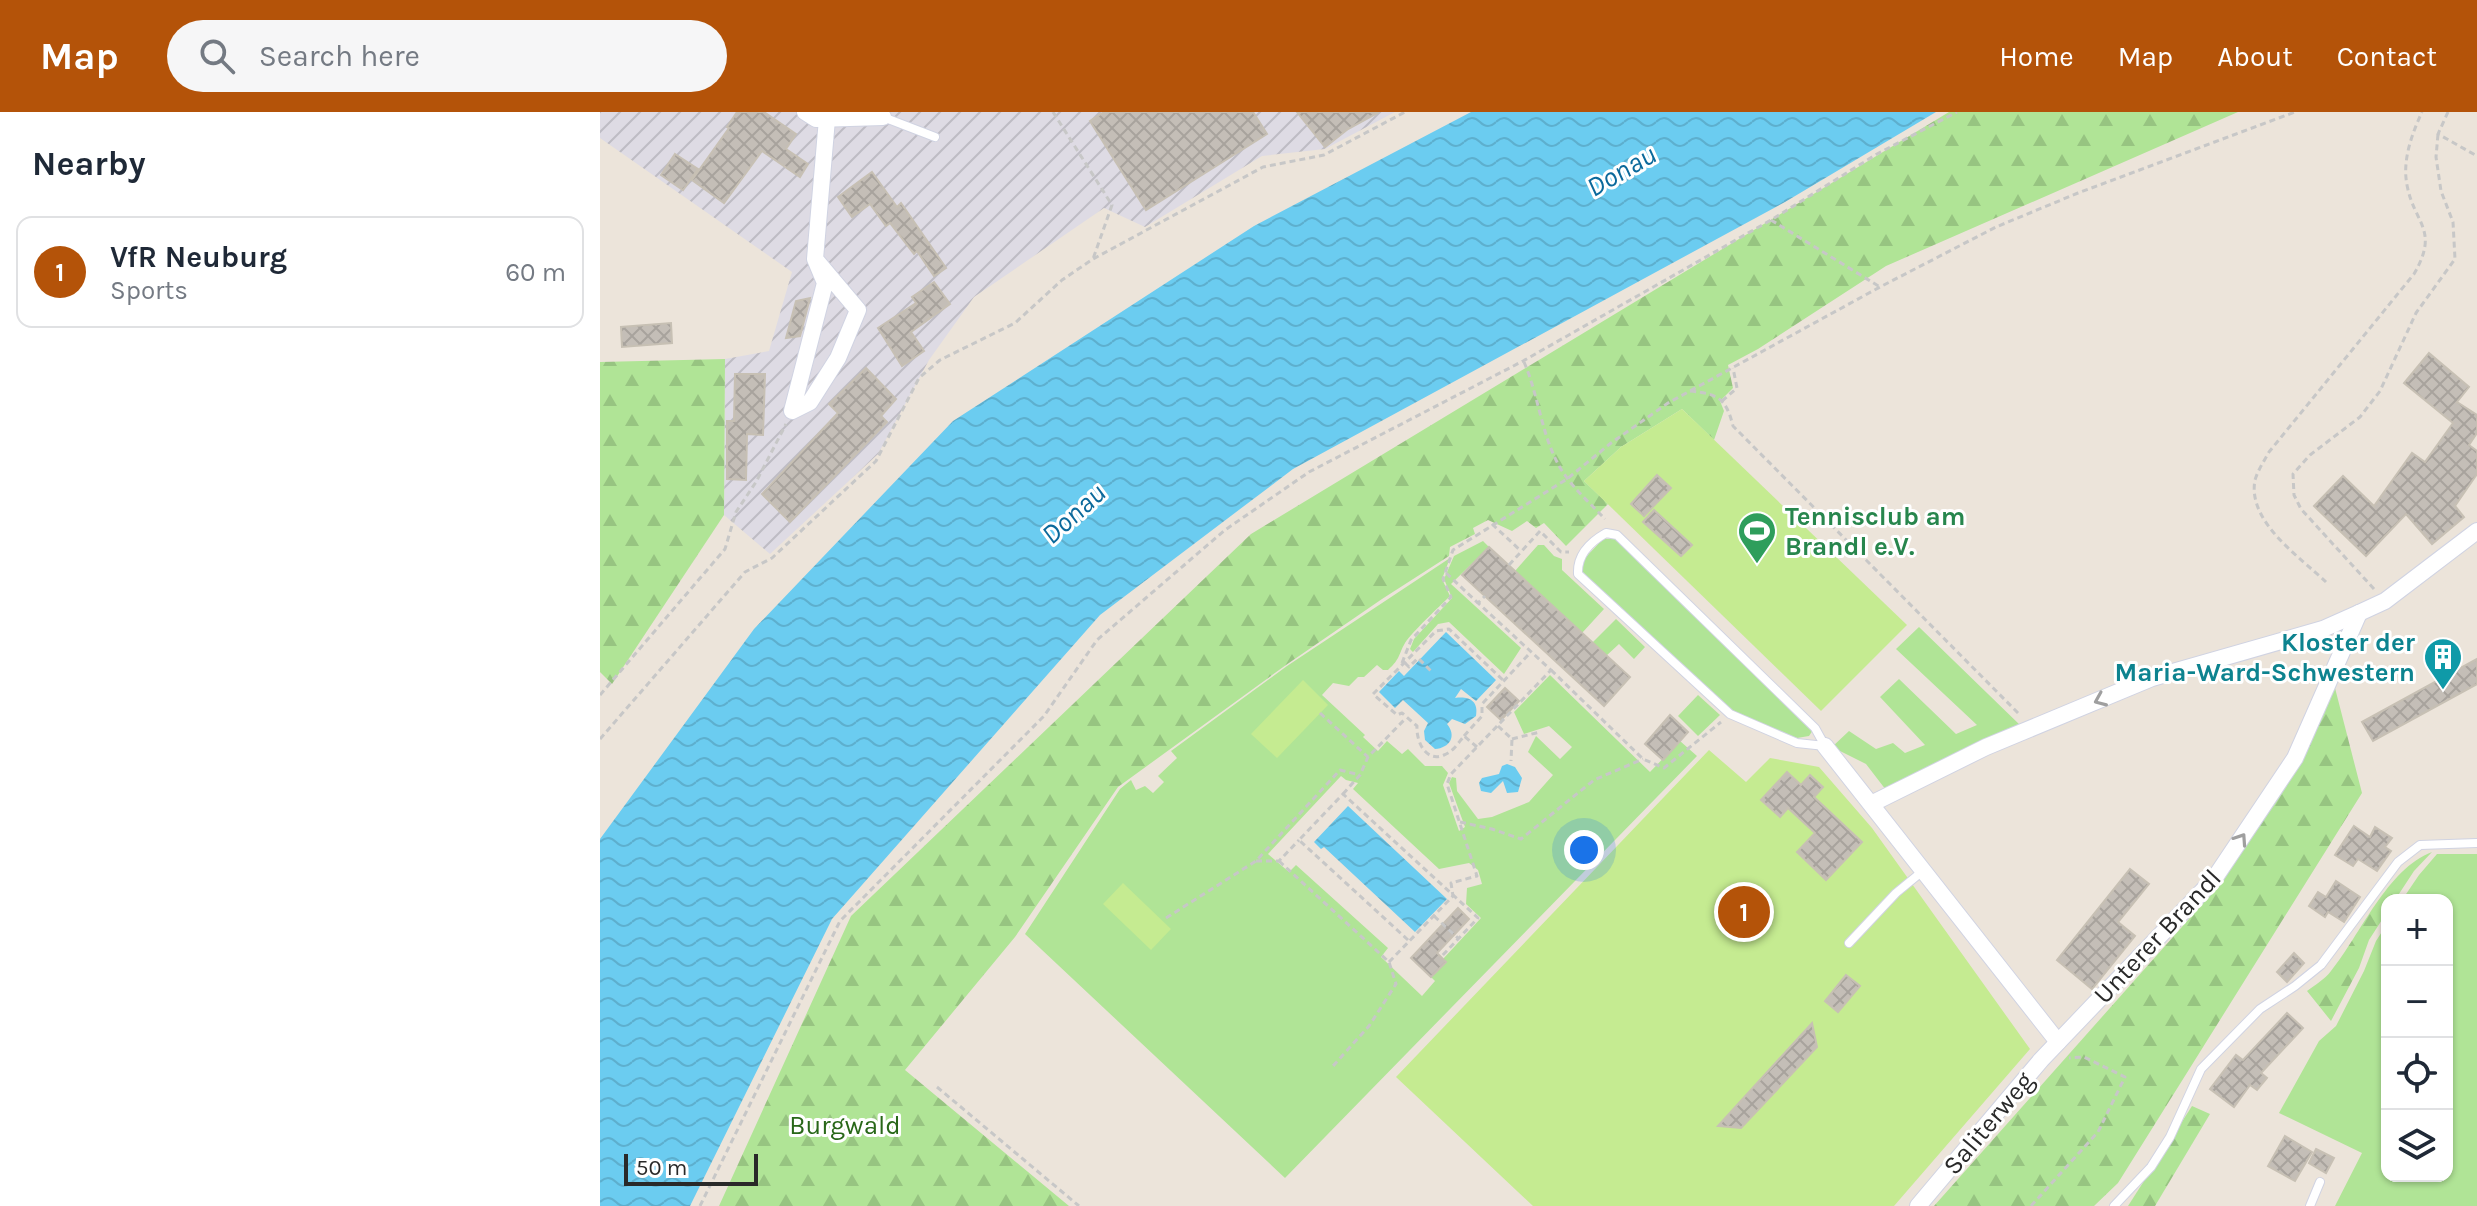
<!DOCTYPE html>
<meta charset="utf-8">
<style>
body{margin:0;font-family:Karla,sans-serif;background:#f6f6f7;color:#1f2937}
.controls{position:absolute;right:24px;bottom:24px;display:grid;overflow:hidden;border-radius:16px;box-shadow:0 2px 6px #0004}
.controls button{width:72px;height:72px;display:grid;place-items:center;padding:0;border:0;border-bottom:2px solid #e0e1e3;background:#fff;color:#1f2937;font:40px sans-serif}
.scale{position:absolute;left:24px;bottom:20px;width:134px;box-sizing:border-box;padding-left:8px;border:4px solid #292929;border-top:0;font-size:22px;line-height:28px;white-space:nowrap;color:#292929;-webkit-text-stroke:6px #fff;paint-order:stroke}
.you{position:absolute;left:984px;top:738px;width:28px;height:28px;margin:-20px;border:6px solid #fff;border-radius:50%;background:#1a73e8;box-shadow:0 0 0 12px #1a73e833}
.badge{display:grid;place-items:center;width:52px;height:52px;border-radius:50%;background:#b45309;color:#fff;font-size:26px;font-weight:700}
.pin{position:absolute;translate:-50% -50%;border:4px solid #fff;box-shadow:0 2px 8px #0006}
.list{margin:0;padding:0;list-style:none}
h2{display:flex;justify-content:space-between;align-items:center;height:104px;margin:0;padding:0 32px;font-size:34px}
h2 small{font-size:26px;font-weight:400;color:#747a83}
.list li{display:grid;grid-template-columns:52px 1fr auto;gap:24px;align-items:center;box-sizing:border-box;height:112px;margin:0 16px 16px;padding:0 16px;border:2px solid #e0e1e3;border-radius:16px}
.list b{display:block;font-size:30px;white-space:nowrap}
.list p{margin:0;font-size:26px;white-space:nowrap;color:#747a83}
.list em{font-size:26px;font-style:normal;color:#747a83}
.icon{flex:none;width:44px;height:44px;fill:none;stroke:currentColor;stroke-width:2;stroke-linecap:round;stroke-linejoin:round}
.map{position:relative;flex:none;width:1877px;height:1094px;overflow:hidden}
header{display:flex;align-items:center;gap:48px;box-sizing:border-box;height:112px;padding:0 40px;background:#b45309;color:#fff}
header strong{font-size:38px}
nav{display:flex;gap:44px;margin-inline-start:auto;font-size:28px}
.search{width:560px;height:72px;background:#f6f6f7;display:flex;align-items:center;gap:20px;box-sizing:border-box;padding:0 28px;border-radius:44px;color:#747a83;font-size:30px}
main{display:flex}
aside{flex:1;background:#fff}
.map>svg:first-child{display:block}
.industrial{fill:url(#industrial-furrows)}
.grass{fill:#b0e496;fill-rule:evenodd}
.forest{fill:url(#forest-firs)}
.pitch{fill:#c5eb91}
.water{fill:url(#water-waves)}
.building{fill:url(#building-cross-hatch);stroke:#c7c0b4;stroke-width:2}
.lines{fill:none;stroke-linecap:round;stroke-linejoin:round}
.lane-casing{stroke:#d0d3e2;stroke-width:10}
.street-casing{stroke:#d0d3e2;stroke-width:18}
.path{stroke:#c7c7c7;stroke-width:3;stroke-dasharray:6 4;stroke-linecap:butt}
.lane{stroke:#fff;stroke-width:8}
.street{stroke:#fff;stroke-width:16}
.oneway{stroke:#9f9f9f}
.labels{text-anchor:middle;stroke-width:6;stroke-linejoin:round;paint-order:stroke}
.leisure-label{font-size:26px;font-weight:bold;fill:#27864d;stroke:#fff;text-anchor:start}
.culture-label{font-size:26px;font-weight:bold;fill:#0d838f;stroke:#fff;text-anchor:end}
.street-label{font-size:26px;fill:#292929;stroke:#fff}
.park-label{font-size:26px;fill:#286718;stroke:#fff}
.water-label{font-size:28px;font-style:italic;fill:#0b699b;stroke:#fff}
</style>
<header>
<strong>Map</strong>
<div class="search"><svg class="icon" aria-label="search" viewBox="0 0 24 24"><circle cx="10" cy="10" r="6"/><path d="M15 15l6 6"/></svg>Search here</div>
<nav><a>Home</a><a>Map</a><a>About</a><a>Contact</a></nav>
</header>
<main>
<aside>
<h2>Nearby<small></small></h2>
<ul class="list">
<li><span class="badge">1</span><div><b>VfR Neuburg</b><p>Sports</p></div><em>60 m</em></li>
</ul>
</aside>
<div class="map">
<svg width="1877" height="1094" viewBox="0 0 1877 1094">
<defs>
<pattern id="industrial-furrows" width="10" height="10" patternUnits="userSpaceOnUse" patternTransform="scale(2)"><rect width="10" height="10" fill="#dedbe4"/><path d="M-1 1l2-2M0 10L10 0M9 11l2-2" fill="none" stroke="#bebcc4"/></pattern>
<pattern id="forest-firs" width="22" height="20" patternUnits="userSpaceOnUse" patternTransform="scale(2)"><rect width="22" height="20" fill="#b0e496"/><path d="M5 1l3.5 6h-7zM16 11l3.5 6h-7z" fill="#97c481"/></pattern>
<pattern id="water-waves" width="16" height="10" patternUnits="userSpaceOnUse" patternTransform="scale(2)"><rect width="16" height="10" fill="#6bccf0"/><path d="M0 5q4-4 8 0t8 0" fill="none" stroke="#5dafce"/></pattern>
<pattern id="building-cross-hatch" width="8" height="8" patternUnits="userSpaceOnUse" patternTransform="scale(2)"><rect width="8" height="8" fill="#c4beb7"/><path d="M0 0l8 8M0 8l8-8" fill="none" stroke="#a8a39d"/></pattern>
</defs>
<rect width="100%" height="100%" fill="#ece4da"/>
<!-- industrial -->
<path class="industrial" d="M0,0h795l-70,37 -63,7 -117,71 -41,-19 -130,89 -45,63 -51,94 -108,100 -46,-39 1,-156 44,-8 23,-79 -192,-134z"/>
<!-- grass -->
<g class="grass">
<path d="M1003,427h12l198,191 -4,6 -12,2 -65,-26 -150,-140 2,-13z"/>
<path d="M883,429l6,6 -38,37 70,64 -17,26 -55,-52 -11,2 -25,28 -3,-3 4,-10 38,-41 -8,-19 10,-23z"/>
<path d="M938,433h6l10,11 8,3v11l42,39 -22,24 -67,-62z"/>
<path d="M850,446l-8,21 8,17c-11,11 -38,36 -45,47 -7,12 -4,15 -17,27h-5l-6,-5 -13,12h-6l-9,9 -16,-3 -11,12 43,40 -2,2 15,14 9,-10 15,13 6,-5 17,17h17l6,7 -5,12 16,46 6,-4 -16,-44 3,-6 4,1 1,13 21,28 14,-2 37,-15 24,-27 -25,-23 8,-16 24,23 12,-12 -23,-21 -25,8 -10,-22 36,-37 100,97 30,-31 17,15 -412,422 -260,-244 95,-145 11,-9 5,10 9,-4 8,7 11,-11 -6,-6 19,-18 -6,-7 116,-85zM741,664l5,4 12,3 -5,6 86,80 30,-6 9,7 4,14 -15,4 -1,16 15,14 -38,41 2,3 -14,15 4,4 -13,15 -41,-39 7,-9 -92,-83 -7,7 -21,-18z"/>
<path d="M1016,507l29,28 -11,12 -15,-15 -13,12 -14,-13z"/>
<path d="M1319,515l103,100 -136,63 -20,-26 -34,-17 17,-16 27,18 17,-6 12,10 20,-8 -45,-48 19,-18 57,55 21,-9 -81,-76z"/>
<path d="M1098,583l22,20 -22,21 -20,-20z"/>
<path d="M1837,742h40v352h-142l27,-53 -83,-40 40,-72 17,-15 28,-55 12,-30 11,-17v252h60v-276h-45l17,-25z"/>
</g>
<!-- forest -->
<g class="forest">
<path d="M1349,0h289l-352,154 -128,83 -30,16 5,23 -13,13 4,10 -10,29 -32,-31 -61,38 -37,34 24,23 -42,42 -22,-23 -8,5 -9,-7 -15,10 -24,-11 -15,8 2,6 -25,13 -1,9 -67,43 -96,66 -168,122 -103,150 -110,133 164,136h-350l132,-290 400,-382z"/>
<path d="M125,247l-1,156 -112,169 -12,-12v-310z"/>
<path d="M1735,576l27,105 -244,390 -24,23h-160l287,-323 81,-122z"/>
<path d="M1832,740l-18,19 -19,29h-8v12l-18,28 -10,28 -28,53 -24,-30c8,-6 18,-12 24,-20 30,-37 56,-102 101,-119z"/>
<path d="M1592,994l18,8 -55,92h-27z"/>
</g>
<!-- pitch -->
<g class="pitch">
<path d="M1082,297l225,216 -86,86 -237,-230 37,-34z"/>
<path d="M703,568l25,25 -51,53 -26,-24z"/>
<path d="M1109,638l37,32 24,-24 49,9 53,61 158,221 -136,157h-361l-137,-129z"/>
<path d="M523,771l48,46 -20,21 -48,-46z"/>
</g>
<!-- water -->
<g class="water">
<path d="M871,0h465l-151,90 -492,267 -193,146 -268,304 -142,287h-90v-367l154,-210 199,-208 301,-195z"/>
<path d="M846,520l50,48 -20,21 -15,-12 -6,9c13,-2 24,2 21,18l-11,8 -13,-5 -5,5c10,12 3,24 -12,25l-10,-9 -1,-9 4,-8 -25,-23 -8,8 -16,-16 20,-21 5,5z"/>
<path d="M907,652l8,3 7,11 -4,14 -11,1 -4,-12 -12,12 -10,-2 -2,-8 3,-5 17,-4 3,-8z"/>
<path d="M748,694l99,93 -32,33 -91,-85 -3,2 -7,-7z"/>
</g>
<!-- building -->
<g class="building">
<path d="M137,0h27l32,22 -10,15 22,15 -8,13 -38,-26 -38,52 -32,-23 37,-52 -2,-1z"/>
<path d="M504,0h149l14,22 -121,76 -56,-89z"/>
<path d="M697,0h82l-31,17 -23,18z"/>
<path d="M75,42l23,15 -15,21 -22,-15z"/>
<path d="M272,60l25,35 4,-4 45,65 -12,8 -17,-25 -3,3 -24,-31 -4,3 -16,-22 -18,13 -14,-20z"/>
<path d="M334,170l16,22 -39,28 13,19 -22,15 -24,-38 38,-25 -4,-6z"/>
<path d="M210,186l-10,38 -14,2 10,-37z"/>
<path d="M71,211l1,20 -50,4 -1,-20z"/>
<path d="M1829,241l40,34 -12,15 20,13v18l-8,12 8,6v23l-22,32 9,11 -32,27 -26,-30 -40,42 -52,-50 29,-30 31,30 38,-53 13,9 28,-39 -49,-40z"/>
<path d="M266,256l30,31 -15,17 6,6 -97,100 -28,-28 76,-81 -9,-9z"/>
<path d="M135,262h30l-2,61 -16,-1 -1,46 -19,-1v-58h7z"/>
<path d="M1057,363l14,13 -27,28 -13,-12z"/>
<path d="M1054,398l38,35 -11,11 -38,-34z"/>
<path d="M889,435l141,130 -26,29 -142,-131z"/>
<path d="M1877,547v25l-104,57 -11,-19z"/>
<path d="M905,576l14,13 -18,19 -14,-13z"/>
<path d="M1070,603l18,17 -25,28 -18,-16z"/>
<path d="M1187,660l14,13 9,-10 13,12 -9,10 48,45 -36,38 -29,-28 18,-19 -27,-25 -8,9 -19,-17z"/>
<path d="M1754,714l16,11 5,-10 17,11 -7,9 6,4 -14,20 -19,-12 -5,7 -18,-11z"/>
<path d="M1530,757l19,15 -31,38 17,14 -43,53 -35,-29z"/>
<path d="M1736,769l24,16 -16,25 -16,-10 -3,5 -16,-11 9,-14 8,5z"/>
<path d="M858,796l11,11 -32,34 9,9 -15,15 -20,-19z"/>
<path d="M1694,841l10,10 -17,19 -10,-10z"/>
<path d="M1246,863l14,11 -22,26 -13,-11z"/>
<path d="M1687,901l16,15 -42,45 6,5 -10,12 -7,-5 -16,22 -24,-18 26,-34 7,5z"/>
<path d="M1212,911l5,24 -76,81 -23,-2z"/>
<path d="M1685,1024l27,16 -17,29 -27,-15z"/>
<path d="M1716,1037l18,9 -8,15 -17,-10z"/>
</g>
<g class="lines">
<!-- lane casing -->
<g class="lane-casing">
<g id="lane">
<path d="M283,5l52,20"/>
<path d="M1006,421l11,2 198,193 10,18 -28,-3 -67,-29 -152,-140c-1,-19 12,-32 28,-41z"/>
<path d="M1249,831l47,-50 28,-23"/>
<path d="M1514,1094l37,-39 19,-30 31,-68 59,-60 35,-23 26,-21 77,-103 22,-17 57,-2"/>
<path d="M1710,1094l10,-24"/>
</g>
</g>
<!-- street casing -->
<g class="street-casing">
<g id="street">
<path d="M205,0l11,7 67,-2"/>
<path d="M215,147l43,51 -20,48 -28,44 -18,9 33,-128 -10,-24 12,-140"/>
<path d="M1225,634l233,296"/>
<path d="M1273,691l113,-56 166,-69 171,-49 36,-16 26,-12 92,-70"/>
<path d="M1318,1094l123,-146 173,-181 81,-121 64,-145"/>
</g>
</g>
<!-- path -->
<g class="path">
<path d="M453,0l59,93 -19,54"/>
<path d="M1848,0l-10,22 39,22"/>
<path d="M1171,108l109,67"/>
<path d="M924,250c14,32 17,69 33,100 11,22 31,39 48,57"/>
<path d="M1090,279c28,3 36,7 43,35l286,288"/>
<path d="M1122,289l15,-13 -4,-20"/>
<path d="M892,412l29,27"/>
<path d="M909,453l31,-34 21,21h8"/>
<path d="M846,461l32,30"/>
<path d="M1726,470c-26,-25 -79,-60 -71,-102 3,-10 9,-19 14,-28l145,-178c26,-45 0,-50 -7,-89 -5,-25 5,-51 15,-73"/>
<path d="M1774,477l-73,-80 -7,-14 -1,-21 17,-19 50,-38 20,-26 36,-78 39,-54 -2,-37 -12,-31 -5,-34 2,-23"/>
<path d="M802,551l9,-23 40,-43 -8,-18 10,-29 114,-71 44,-36 57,-40 212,-116 116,-60 82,-34 217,-81"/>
<path d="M805,551l4,4 9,-9 13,13"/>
<path d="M951,558l92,89 21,9 57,-46"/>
<path d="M0,583l125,-146 11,-37 20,-30 30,-58"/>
<path d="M720,601l48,44"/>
<path d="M898,614l14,13 -1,22"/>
<path d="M864,624l18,-20v-12l48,-51"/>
<path d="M0,627l145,-167 27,-14 104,-97 43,-83 21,-18 75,-37 47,-43 31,-21 170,-92 61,-12 81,-43"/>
<path d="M912,627l28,-7"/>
<path d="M877,635l-13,-11c-5,6 -11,16 -20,19 -19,8 -28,-15 -27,-29l-15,-13 -5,2 -24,-21 63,-63 13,-2 55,52"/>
<path d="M743,682l17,-19 8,-18 38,-39"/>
<path d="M860,710l32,7 29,10 73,-59 49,-21"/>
<path d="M656,749h23l20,-21"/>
<path d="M679,749l110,101 7,22 -27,42 -36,40"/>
<path d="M834,804l24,22"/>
<path d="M566,806l90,-57 84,-91 20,5"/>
<path d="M808,828l-109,-100 44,-46 135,124 -37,39"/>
<path d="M789,850l64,-66 -2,-13 26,-7 -30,-92 4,-10 100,-104 -73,-67 7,-7"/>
<path d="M337,975l142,119"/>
<path d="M100,1094l140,-285 204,-205 53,-76 128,-110 84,-58 214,-111 248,-141 106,-66 80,-42"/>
<path d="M1431,1094l67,-74 27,-55 -41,-20 -15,1"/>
</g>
<!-- lane -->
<use href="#lane" class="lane"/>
<!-- street -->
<use href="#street" class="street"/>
</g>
<!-- one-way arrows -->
<defs><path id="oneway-chevron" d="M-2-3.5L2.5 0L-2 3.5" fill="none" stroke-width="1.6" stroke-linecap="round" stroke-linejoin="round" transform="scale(2)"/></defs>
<g class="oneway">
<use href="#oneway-chevron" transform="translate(1500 588) rotate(157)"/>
<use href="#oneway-chevron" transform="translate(1641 727) rotate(-56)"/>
</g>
<!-- icons -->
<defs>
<g id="stadium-pin" transform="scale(2)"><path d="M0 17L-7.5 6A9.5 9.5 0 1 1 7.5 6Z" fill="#2e9e5b" stroke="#fff"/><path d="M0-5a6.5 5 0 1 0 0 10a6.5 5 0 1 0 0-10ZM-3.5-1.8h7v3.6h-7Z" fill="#fff"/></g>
<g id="building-pin" transform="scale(2)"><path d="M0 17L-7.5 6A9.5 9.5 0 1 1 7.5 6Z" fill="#0f9aa8" stroke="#fff"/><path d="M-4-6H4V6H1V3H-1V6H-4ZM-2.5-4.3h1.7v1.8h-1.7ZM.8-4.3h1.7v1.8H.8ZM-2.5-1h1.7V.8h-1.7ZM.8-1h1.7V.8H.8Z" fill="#fff"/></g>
</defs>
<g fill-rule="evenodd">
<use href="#stadium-pin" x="1157" y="419"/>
<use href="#building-pin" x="1843" y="545"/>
</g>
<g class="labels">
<!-- leisure labels -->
<g class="leisure-label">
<text x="1185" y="413">Tennisclub am<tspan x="1185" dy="30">Brandl e.V.</tspan></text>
</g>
<!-- culture labels -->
<g class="culture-label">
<text x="1815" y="539">Kloster der<tspan x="1815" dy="30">Maria-Ward-Schwestern</tspan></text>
</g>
<!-- street labels -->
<g class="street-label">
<text transform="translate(1557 824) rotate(-47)" y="9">Unterer Brandl</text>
<text transform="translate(1388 1011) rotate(-50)" y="9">Saliterweg</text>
</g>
<!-- park labels -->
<g class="park-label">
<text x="245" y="1022">Burgwald</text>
</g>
<!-- water labels -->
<g class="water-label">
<text transform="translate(1021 58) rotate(-30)" y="10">Donau</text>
<text transform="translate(473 401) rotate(-42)" y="10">Donau</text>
</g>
</g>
</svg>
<div class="controls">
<button>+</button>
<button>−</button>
<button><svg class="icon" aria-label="locate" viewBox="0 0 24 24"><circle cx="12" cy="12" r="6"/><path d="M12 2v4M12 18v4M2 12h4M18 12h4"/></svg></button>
<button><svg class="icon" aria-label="layers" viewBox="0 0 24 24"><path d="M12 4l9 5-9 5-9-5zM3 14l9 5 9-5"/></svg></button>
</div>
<div class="scale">50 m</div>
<div class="you"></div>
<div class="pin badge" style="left:1144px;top:800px">1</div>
</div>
</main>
